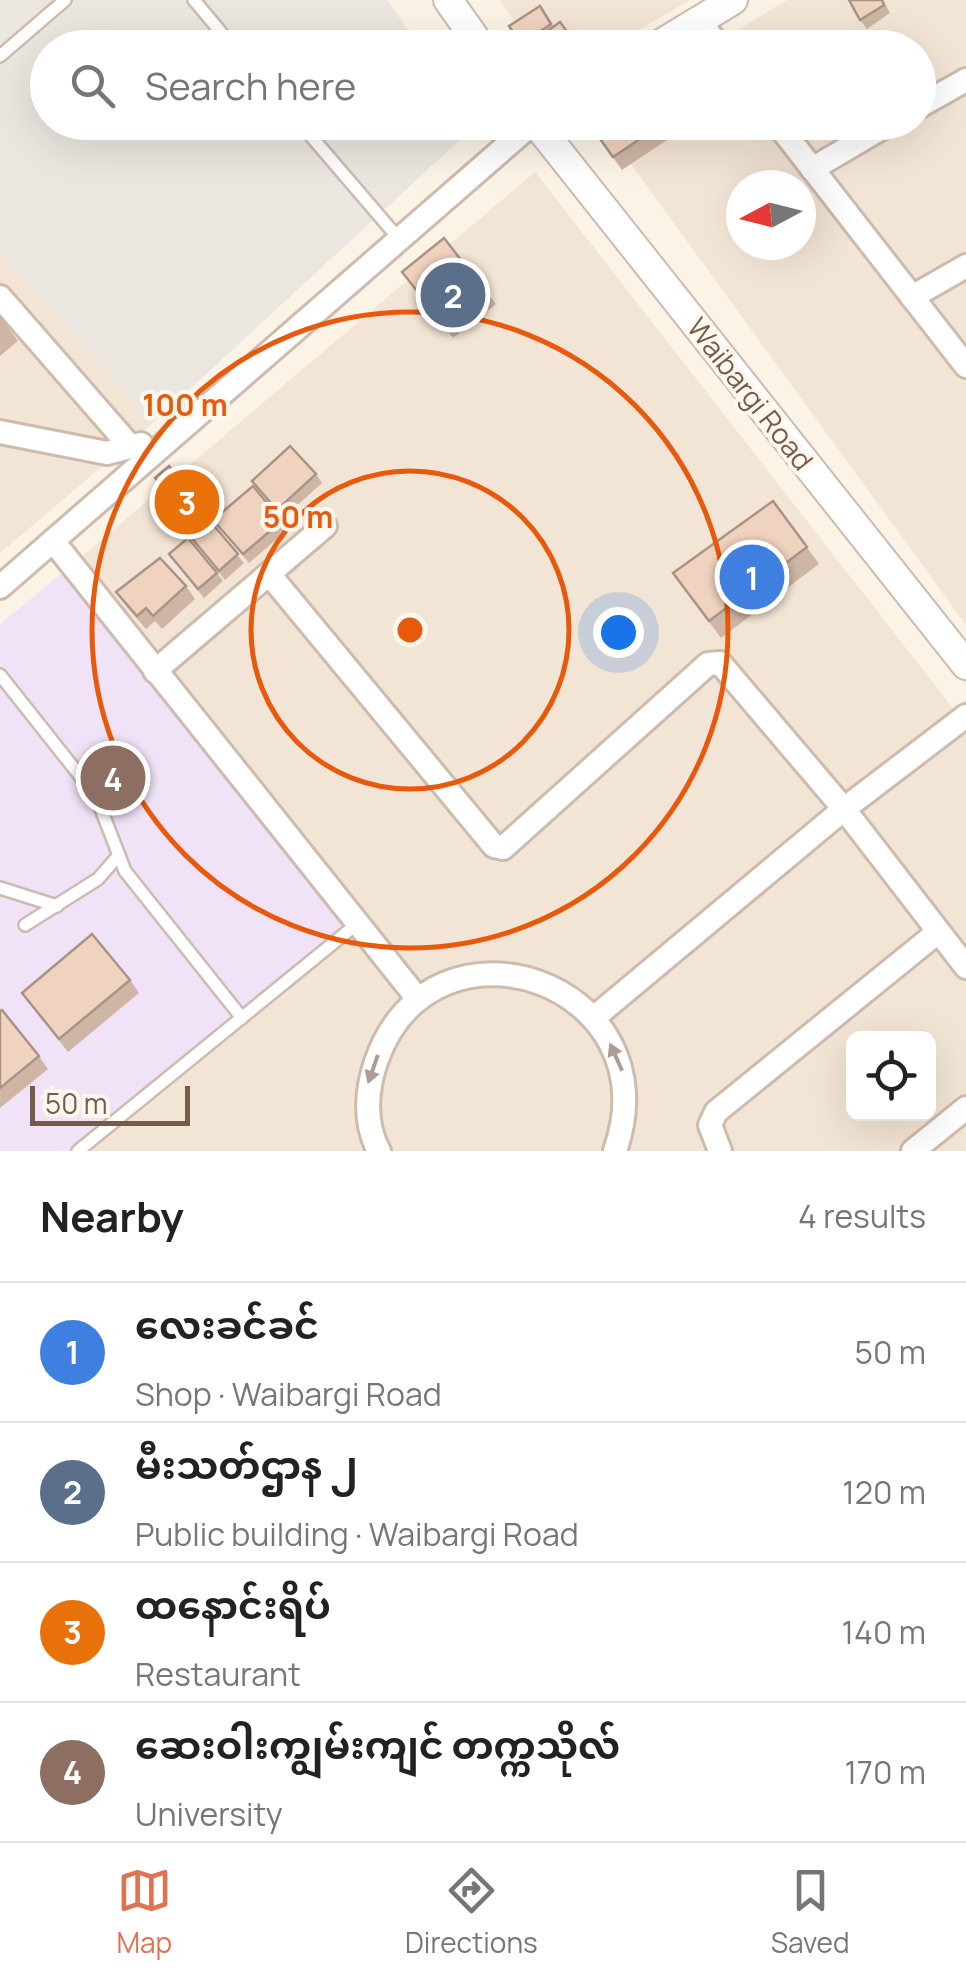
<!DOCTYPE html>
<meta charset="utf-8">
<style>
body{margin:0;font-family:Manrope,"Noto Sans Myanmar",sans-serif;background:#f6f6f6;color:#222}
.controls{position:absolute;right:30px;bottom:30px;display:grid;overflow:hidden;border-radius:15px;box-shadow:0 10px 40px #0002}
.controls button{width:90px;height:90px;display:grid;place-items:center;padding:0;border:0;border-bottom:2px solid #e0e0e0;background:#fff;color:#222;font:50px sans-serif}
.compass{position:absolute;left:726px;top:170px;width:90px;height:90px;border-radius:50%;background:#fff;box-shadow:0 10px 40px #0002;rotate:263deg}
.scale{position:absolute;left:30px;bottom:25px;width:160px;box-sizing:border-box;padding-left:10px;border:5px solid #745b4c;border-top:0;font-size:28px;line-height:35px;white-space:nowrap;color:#745b4c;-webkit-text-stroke:8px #fef7ed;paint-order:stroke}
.you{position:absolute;left:618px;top:632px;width:35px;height:35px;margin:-25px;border:8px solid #fff;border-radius:50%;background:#1a73e8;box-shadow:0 0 0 15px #1a73e833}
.badge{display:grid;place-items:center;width:65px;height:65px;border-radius:50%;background:#e07251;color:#fff;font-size:32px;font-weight:700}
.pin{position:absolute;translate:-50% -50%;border:5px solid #fff;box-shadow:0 2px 10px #0006}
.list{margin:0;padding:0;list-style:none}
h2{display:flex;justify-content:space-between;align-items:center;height:130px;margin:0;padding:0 40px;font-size:42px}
h2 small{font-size:32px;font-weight:400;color:#767676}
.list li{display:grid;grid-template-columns:65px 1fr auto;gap:30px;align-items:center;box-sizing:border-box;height:140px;padding:0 40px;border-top:2px solid #e0e0e0}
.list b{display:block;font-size:38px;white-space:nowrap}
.list p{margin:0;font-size:32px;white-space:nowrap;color:#767676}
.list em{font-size:32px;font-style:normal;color:#767676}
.icon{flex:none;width:55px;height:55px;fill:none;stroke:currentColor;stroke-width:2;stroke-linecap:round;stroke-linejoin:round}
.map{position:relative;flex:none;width:966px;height:1151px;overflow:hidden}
.search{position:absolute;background:#fff;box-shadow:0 10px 40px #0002;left:30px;right:30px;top:30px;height:110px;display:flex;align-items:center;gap:25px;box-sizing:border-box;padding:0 35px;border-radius:55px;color:#767676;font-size:38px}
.sheet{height:690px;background:#fff}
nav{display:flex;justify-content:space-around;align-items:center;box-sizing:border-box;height:140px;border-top:2px solid #e0e0e0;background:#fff;font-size:28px;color:#767676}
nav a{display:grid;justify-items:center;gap:5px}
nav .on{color:#e07251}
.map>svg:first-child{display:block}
.residential{fill:#f3e5d5;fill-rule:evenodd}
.industrial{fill:#ece6e0}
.education{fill:#f0e3f8}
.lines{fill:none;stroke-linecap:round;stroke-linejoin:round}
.service-casing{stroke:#cdbbad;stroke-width:16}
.minor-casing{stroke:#cdbbad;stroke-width:28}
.tertiary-casing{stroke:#cdbbad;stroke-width:32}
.service{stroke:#fff;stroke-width:11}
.minor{stroke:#fff;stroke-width:22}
.tertiary{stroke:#fff;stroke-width:28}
.wall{fill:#ceb5a4}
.building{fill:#f0d3bf;stroke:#a89486;stroke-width:2.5}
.oneway{fill:#ac9d94}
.ring{fill:none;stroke:#e8590c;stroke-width:5}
.labels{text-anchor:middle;stroke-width:8;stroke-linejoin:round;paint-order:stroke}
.street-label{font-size:28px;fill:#745b4c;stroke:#fef7ed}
.centre{fill:#e8590c;stroke:#fef7ed;stroke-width:5}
.ring-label{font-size:30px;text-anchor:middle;font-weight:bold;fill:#e8590c;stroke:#fef7ed;stroke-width:8;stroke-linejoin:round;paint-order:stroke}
</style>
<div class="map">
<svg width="966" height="1151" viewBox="0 0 966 1151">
<rect width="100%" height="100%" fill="#fbf3e6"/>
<!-- residential -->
<g class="residential">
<path d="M500,0h190l-82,48 -75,-1z"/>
<path d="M787,0h179v625l-365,-502 317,-1v-74l-208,-1zM741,185h60v60h-60z"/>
<path d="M535,172l431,553v426h-966v-525zM854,1038h74v76h-74z"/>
<path d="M0,250l153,173 -153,130z"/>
</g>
<!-- industrial -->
<path class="industrial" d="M0,0h387l33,47 -372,1v74h425l2,4 -322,297 -153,-173z"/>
<!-- education -->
<path class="education" d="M61,574l288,357 -270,220h-79v-527z"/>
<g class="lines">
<!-- service casing -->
<g class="service-casing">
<g id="service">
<path d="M194,0l40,48"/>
<path d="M0,56l65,-56"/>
<path d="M299,122l100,117"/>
<path d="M0,675l96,121 29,75 117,147"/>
<path d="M0,888l57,18"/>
<path d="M25,925l73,-46 21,-24"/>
<path d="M78,1151l280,-228"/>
</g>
</g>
<!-- minor casing -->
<g class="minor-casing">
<g id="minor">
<path d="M699,20l21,28"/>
<path d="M918,107l48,-27"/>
<path d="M776,122l190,244"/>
<path d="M812,169l80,-47"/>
<path d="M0,297l129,148"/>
<path d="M912,297l54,-31"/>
<path d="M0,432l107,21 34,-9"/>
<path d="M53,541l365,458"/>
<path d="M269,574l225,272 9,2 205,-184 12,-1 124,146 122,158"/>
<path d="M0,587l534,-465"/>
<path d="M155,671l170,-145"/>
<path d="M596,1016l248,-207 122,-93"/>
<path d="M379,1151c-15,-27 -13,-60 -3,-89 56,-163 298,-79 239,89"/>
<path d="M720,1151l-10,-26 6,-13 222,-180"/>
<path d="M913,1151l53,-43"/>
</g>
</g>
<!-- tertiary casing -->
<g class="tertiary-casing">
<g id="tertiary">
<path d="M448,0l34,48"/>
<path d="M654,48l79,-48"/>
<path d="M535,122l431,543"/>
</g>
</g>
<!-- service -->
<use href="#service" class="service"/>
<!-- minor -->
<use href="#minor" class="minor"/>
<!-- tertiary -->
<use href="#tertiary" class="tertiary"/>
</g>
<!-- wall -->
<g class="wall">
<path d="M883,0l7,13 -23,16 -7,-9z"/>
<path d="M540,6l13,20 -29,22 -15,-22z"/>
<path d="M588,122h81l7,12 -54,36z"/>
<path d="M402,272l84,20 10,12 -43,34z"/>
<path d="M0,316l18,25 -18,15z"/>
<path d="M316,474l6,9 -39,35 -31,-37z"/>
<path d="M155,478l54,34 5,7 68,2 6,8 -39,34 -35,-42 -2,3 32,39 -19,17 -35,-44 8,-7z"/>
<path d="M773,501l46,63 -98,74 -48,-65z"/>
<path d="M169,554l48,19 6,8 -19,17z"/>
<path d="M186,586l9,13 -33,30 -7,-8 -9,8 -21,-24 -9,-13z"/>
<path d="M130,980l9,13 -71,59 -46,-59z"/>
<path d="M0,1011l39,45 9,13 -48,39z"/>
</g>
<!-- building -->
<g class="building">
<path d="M849,0h33l2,5 -24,15z"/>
<path d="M540,6l11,18 -30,20 -12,-18z"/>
<path d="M560,22l19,26h-55z"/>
<path d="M588,122h77l-52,35z"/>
<path d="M444,238l42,54 -42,33 -42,-53z"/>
<path d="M290,446l26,28 -39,36 -25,-29z"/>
<path d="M169,466l40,46 -14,12 -40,-46z"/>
<path d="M253,486l29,35 -39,33 -30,-34z"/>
<path d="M773,501l34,46 -98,74 -36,-48z"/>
<path d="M209,520l29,34 -19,17 -29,-35z"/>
<path d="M188,538l29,35 -19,16 -29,-35z"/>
<path d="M160,558l26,28 -33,30 -7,-8 -9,8 -21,-24z"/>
<path d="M92,934l38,46 -71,59 -37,-46z"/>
<path d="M2,1010l37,46 -39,32v-77z"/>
</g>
<!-- one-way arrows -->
<defs><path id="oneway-solid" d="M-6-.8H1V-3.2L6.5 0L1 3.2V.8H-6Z" transform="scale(2.5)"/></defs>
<g class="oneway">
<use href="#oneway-solid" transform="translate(616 1057) rotate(-114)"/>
<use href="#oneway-solid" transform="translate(373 1069) rotate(109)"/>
</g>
<!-- distance rings -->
<g class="ring">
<circle cx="410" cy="630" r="159"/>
<circle cx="410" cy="630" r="318"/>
</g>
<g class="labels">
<!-- street labels -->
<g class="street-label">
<text transform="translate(750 394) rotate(52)" y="10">Waibargi Road</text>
</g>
</g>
<circle cx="410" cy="630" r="15" class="centre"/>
<g class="ring-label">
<text x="185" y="416">100 m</text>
<text x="298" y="528">50 m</text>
</g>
</svg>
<div class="controls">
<button><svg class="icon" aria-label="locate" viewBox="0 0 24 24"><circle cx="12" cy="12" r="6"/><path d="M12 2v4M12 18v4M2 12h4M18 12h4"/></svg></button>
</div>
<svg class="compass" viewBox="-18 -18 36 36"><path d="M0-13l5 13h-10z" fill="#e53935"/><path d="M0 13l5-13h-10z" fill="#767676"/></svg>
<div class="scale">50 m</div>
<div class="you"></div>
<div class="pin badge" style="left:752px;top:577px;background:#3f7fe0">1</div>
<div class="pin badge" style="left:453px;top:295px;background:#5c6f8a">2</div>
<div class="pin badge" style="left:187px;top:502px;background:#e8710a">3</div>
<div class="pin badge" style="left:113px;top:778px;background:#8d6e63">4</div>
<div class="search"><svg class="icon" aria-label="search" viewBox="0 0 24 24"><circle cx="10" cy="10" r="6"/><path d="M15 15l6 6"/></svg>Search here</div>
</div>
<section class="sheet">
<h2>Nearby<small>4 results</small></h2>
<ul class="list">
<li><span class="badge" style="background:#3f7fe0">1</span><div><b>လေးခင်ခင်</b><p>Shop · Waibargi Road</p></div><em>50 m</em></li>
<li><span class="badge" style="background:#5c6f8a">2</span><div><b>မီးသတ်ဌာန ၂</b><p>Public building · Waibargi Road</p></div><em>120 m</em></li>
<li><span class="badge" style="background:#e8710a">3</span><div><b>ထနောင်းရိပ်</b><p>Restaurant</p></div><em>140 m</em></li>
<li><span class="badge" style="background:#8d6e63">4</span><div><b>ဆေးဝါးကျွမ်းကျင် တက္ကသိုလ်</b><p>University</p></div><em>170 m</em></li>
</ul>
</section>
<nav>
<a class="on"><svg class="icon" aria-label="map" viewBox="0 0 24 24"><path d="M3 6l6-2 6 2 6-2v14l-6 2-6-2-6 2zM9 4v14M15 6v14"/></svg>Map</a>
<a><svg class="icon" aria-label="directions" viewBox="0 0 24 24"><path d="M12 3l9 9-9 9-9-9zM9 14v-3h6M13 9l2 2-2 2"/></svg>Directions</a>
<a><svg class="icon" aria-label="saved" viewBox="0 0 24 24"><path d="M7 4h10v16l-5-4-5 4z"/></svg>Saved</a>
</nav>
